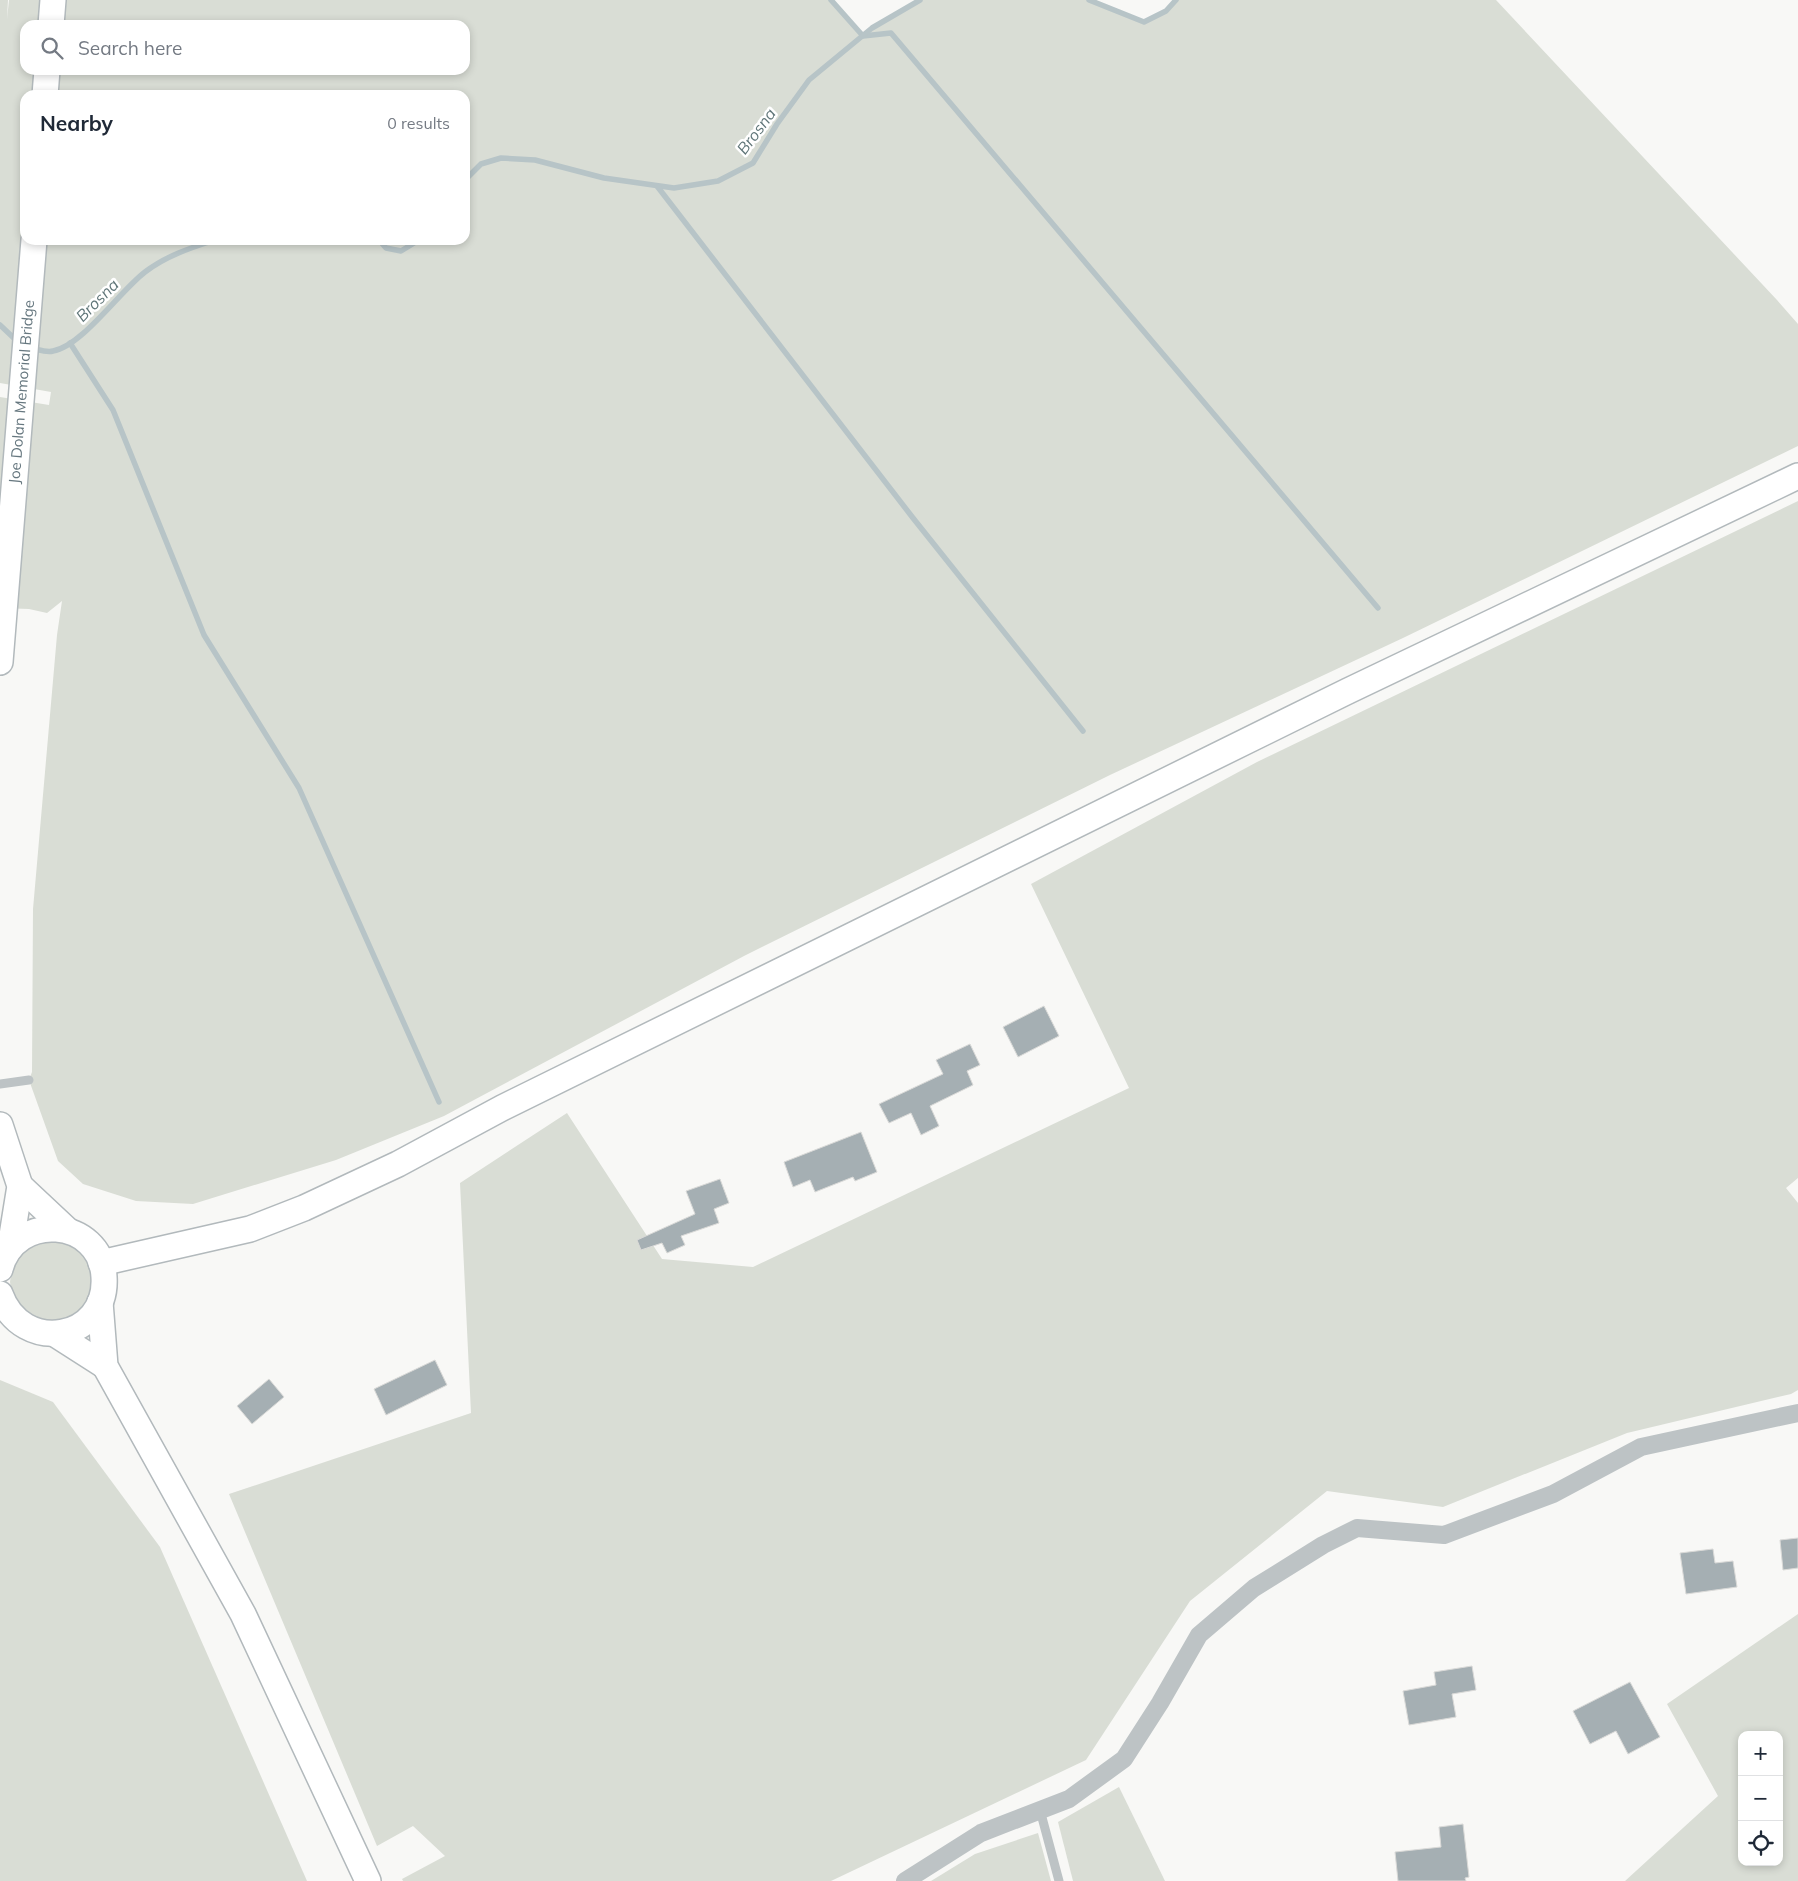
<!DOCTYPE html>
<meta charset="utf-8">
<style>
body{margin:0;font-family:Mulish,sans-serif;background:#f2f2f3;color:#1f2937}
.controls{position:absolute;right:15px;bottom:15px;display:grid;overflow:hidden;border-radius:10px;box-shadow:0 2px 8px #0003}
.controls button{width:45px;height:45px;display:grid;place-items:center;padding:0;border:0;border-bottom:1px solid #e0e1e3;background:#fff;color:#1f2937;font:25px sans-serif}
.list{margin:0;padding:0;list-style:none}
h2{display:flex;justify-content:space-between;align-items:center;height:65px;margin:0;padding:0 20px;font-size:21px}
h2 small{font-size:16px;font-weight:400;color:#747a83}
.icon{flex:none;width:28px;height:28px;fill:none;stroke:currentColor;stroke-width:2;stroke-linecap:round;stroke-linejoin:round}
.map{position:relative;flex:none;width:1798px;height:1881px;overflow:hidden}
.search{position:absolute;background:#fff;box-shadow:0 2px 8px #0003;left:20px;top:20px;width:450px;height:55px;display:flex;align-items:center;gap:12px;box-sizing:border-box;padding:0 18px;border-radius:15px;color:#747a83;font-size:19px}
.panel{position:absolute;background:#fff;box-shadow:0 2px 8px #0003;left:20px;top:90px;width:450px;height:155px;border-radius:15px}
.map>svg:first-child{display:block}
.green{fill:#d9ddd5;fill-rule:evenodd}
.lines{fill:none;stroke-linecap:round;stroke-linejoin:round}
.stream{stroke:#b7c4c7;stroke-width:5.5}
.building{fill:#a5afb3;stroke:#dadad8}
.secondary-casing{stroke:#b2b9bc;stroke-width:28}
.lane{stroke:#bdc3c5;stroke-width:9}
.street{stroke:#bdc3c5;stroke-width:18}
.secondary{stroke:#fff;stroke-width:25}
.labels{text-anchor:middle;stroke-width:5;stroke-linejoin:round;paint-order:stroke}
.street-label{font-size:15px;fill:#66777f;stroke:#fff}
.water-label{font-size:16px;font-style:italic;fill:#607679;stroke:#fff}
</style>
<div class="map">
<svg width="1798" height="1881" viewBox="0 0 1798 1881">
<rect width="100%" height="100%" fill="#f8f8f6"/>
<!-- green -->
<g class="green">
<path d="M0,0h8l-1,19 2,-19h822l32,36 57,-36h169l55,22 22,-11 10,-11h320l281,300 21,24v122l-395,192 -293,137 -366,181 -300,160 -108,44 -143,44 -57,-3 -53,-17 -25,-23 -29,-81 3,-8 1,-163 24,-274 5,-34 -15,12 -18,-4 -29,-1v-211l49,8 2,-13 -51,-9zM25,25h440v45h-440zM25,95h440v145h-440z"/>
<path d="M1798,501v677l-12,10 12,15v187l-7,4 -164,39 -184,74 -116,-16 -137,110 -104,159 -255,121h-428l-1,-2 43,-23 -32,-30 -36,20 -148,-352 242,-81 -11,-230 107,-70 95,146 91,8 376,-179 -98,-204 226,-122z"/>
<path d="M57,1238l24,11 14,23 -4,27 -18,19 -27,5 -25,-14 -8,-12 -3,-15 2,-14 7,-13 10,-10z"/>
<path d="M0,1380l53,22 107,145 147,334h-307z"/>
<path d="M1798,1614v267h-173l93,-85 -51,-92zM1742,1735h37v127h-37z"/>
<path d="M1119,1787l46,94h-92l-15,-59z"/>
<path d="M1038,1833l13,48h-120l44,-27z"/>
</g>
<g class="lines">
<!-- stream -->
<g class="stream">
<path d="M831,0l32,36 28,-3 487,575"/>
<path d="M1089,0l55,22 22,-11 10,-11"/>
<path d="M465,180l16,-16 20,-6 34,2 69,18 70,10 44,-7 35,-18 24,-39 32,-44 63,-52 48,-28"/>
<path d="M657,186l256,332 170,213"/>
<path d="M379,240l7,8 15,3 18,-11"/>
<path d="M0,325l18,17"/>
<path d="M70,343l43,67 91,225 95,153 140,314"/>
<path d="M30,348c7,1 16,5 23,3 29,-5 67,-60 92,-79 21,-16 45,-24 70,-32"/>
</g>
</g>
<!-- building -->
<g class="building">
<path d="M1044,1006l15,30 -41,21 -15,-30z"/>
<path d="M970,1044l10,21 -13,6 6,14 -43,21 9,20 -18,9 -10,-22 -22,10 -10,-19 64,-30 -7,-14z"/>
<path d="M861,1132l16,40 -22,9 -2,-4 -38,15 -5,-12 -17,7 -9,-25z"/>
<path d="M720,1179l9,24 -15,6 5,14 -38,13 4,9 -18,8 -5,-10 -21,7 -4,-10 58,-26 -9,-23z"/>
<path d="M435,1360l12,25 -61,30 -12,-26z"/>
<path d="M269,1379l15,18 -32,27 -15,-18z"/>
<path d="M1798,1538v30l-15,2 -3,-30z"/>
<path d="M1713,1549l2,14 18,-2 4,26 -51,7 -6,-41z"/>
<path d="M1472,1666l4,24 -24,4 4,23 -47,8 -6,-34 33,-6 -2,-13z"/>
<path d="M1630,1682l30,55 -32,17 -12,-23 -26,13 -17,-33z"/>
<path d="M1463,1824l6,53 -4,1 1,3h-68l-3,-29 46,-5 -2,-20z"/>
</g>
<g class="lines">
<!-- secondary casing -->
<g class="secondary-casing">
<g id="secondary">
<path d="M51,25l2,-25"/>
<path d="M45,95l2,-25"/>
<path id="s1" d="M0,662l34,-422"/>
<path d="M0,1125l20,61 -10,62"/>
<path d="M20,1186l47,44"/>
<path d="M101,1263l149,-34 54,-21 94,-44 104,-56 846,-417 450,-215"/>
<path d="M0,1269c15,-58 101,-51 104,8 4,63 -82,79 -104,17"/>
<path d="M100,1302l5,64 138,248 125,267"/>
<path d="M55,1334l50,32"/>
</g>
</g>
<!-- lane -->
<g class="lane">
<path d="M0,1084l29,-4"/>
<path d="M1040,1810l19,71"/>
</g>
<!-- street -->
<path class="street" d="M905,1881l76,-48 88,-34 55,-40 36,-56 39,-68 55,-47 69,-43 34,-17 87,7 109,-41 88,-47 157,-34"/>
<!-- secondary -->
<use href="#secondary" class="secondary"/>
</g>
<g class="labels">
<!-- street labels -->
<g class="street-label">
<text dy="5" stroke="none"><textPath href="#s1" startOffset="271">Joe Dolan Memorial Bridge</textPath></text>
</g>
<!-- water labels -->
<g class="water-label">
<text transform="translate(756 131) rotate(-53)" y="6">Brosna</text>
<text transform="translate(97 300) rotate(-45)" y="6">Brosna</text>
</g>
</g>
</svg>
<div class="controls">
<button>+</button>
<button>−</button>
<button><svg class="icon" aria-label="locate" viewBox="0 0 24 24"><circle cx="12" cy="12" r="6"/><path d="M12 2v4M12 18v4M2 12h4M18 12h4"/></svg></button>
</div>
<div class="search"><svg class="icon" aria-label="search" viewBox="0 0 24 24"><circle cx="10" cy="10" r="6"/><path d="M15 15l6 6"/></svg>Search here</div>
<section class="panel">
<h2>Nearby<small>0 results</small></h2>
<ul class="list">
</ul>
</section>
</div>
